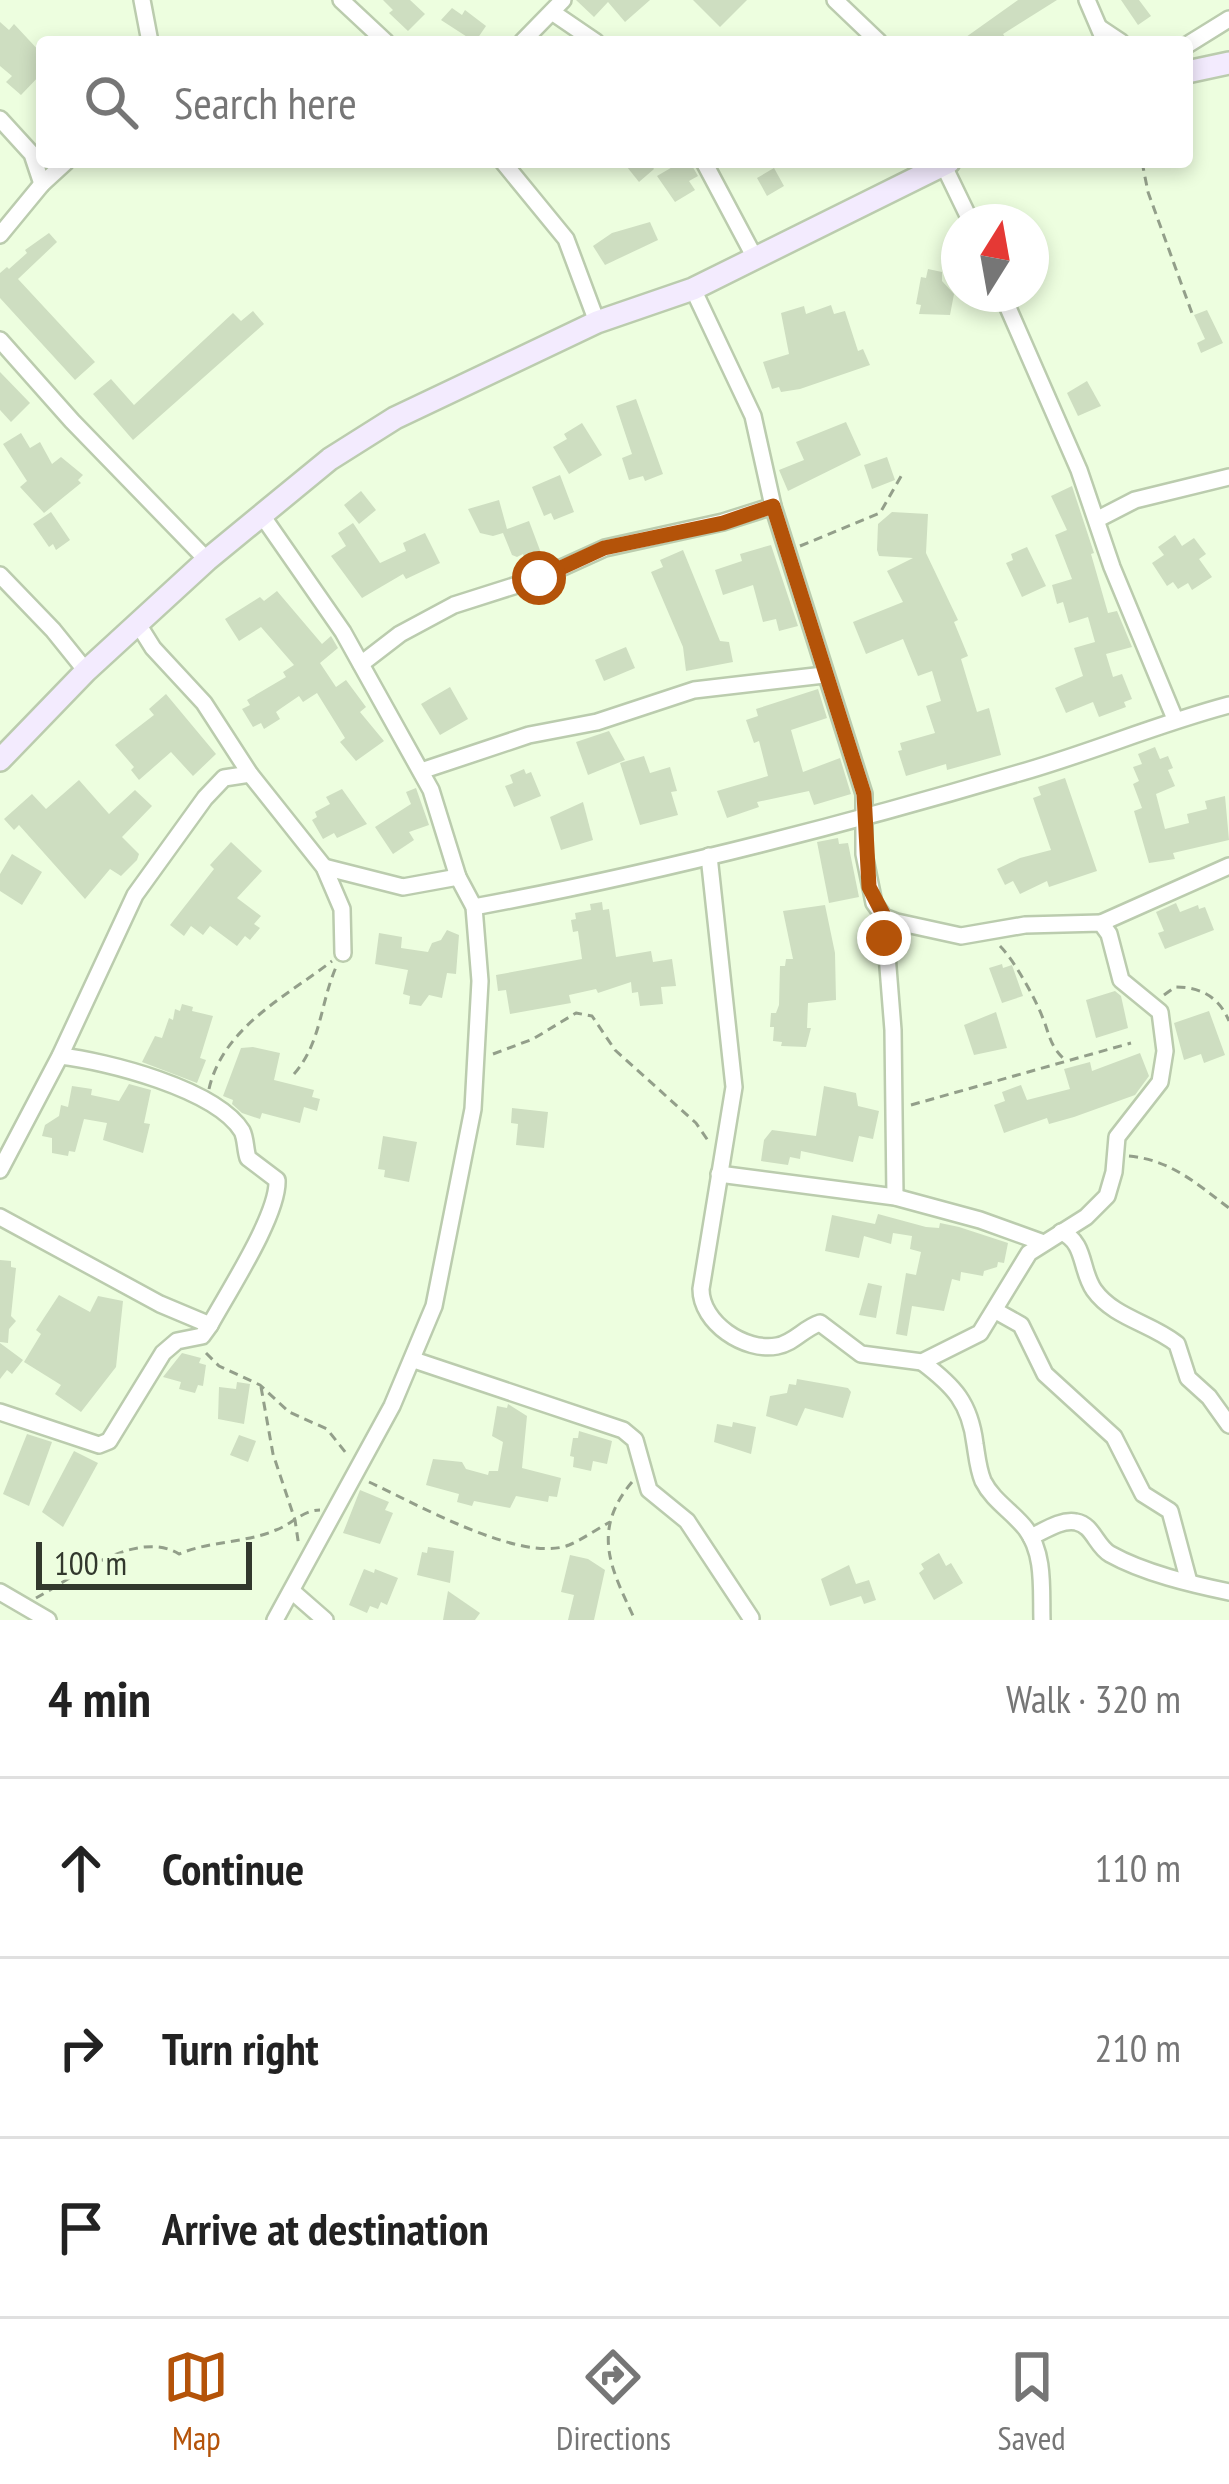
<!DOCTYPE html>
<meta charset="utf-8">
<style>
body{margin:0;font-family:"PT Sans Narrow",sans-serif;background:#f2f2f2;color:#222}
.compass{position:absolute;left:941px;top:204px;width:108px;height:108px;border-radius:50%;background:#fff;box-shadow:0 6px 18px #0003;rotate:11deg}
.scale{position:absolute;left:36px;bottom:30px;width:216px;box-sizing:border-box;padding-left:12px;border:6px solid #32382d;border-top:0;font-size:33px;line-height:42px;white-space:nowrap;color:#32382d;-webkit-text-stroke:9px #edfedf;paint-order:stroke}
.stop{position:absolute;width:36px;height:36px;margin:-27px;border:9px solid #b45309;border-radius:50%;background:#fff}
.stop.end{background:#b45309;border-color:#fff;box-shadow:0 3px 12px #0008}
.list{margin:0;padding:0;list-style:none}
h2{display:flex;justify-content:space-between;align-items:center;height:156px;margin:0;padding:0 48px;font-size:51px}
h2 small{font-size:39px;font-weight:400;color:#767676}
.list li{display:grid;grid-template-columns:78px 1fr auto;gap:36px;align-items:center;box-sizing:border-box;height:180px;padding:0 48px;border-top:3px solid #e0e0e0}
.list b{display:block;font-size:45px;white-space:nowrap}
.list em{font-size:39px;font-style:normal;color:#767676}
.icon{flex:none;width:66px;height:66px;fill:none;stroke:currentColor;stroke-width:2;stroke-linecap:round;stroke-linejoin:round}
.map{position:relative;flex:none;width:1229px;height:1620px;overflow:hidden}
.search{position:absolute;background:#fff;box-shadow:0 6px 18px #0003;left:36px;right:36px;top:36px;height:132px;display:flex;align-items:center;gap:30px;box-sizing:border-box;padding:0 42px;border-radius:12px;color:#767676;font-size:45px}
.sheet{height:696px;background:#fff}
nav{display:flex;justify-content:space-around;align-items:center;box-sizing:border-box;height:168px;border-top:3px solid #e0e0e0;background:#fff;font-size:33px;color:#767676}
nav a{display:grid;justify-items:center;gap:6px}
nav .on{color:#b45309}
.map>svg:first-child{display:block}
.building{fill:#cedec1}
.lines{fill:none;stroke-linecap:round;stroke-linejoin:round}
.minor-casing{stroke:#bbccae;stroke-width:20}
.secondary-casing{stroke:#bbccae;stroke-width:26}
.path{stroke:#939f8a;stroke-width:3;stroke-dasharray:9 6;stroke-linecap:butt}
.minor{stroke:#fff;stroke-width:15}
.secondary{stroke:#f3ebfe;stroke-width:21}
.route{stroke:#b45309;stroke-width:15}
</style>
<div class="map">
<svg width="1229" height="1620" viewBox="0 0 1229 1620">
<rect width="100%" height="100%" fill="#edfedf"/>
<!-- building -->
<g class="building">
<path d="M383,0h27l15,14 -17,17 -19,-18 4,-3z"/>
<path d="M576,0h74l-25,22 -17,-20 -14,15z"/>
<path d="M693,0h54l-27,27z"/>
<path d="M1018,0h39l-54,34 2,3 -8,5h-38z"/>
<path d="M1121,0h18l12,16 -13,9z"/>
<path d="M452,8l10,7 3,-5 21,16 -11,16 -34,-22z"/>
<path d="M0,22l9,8 5,-6 28,30v19l-21,22 -15,-13 6,-6 -12,-10z"/>
<path d="M623,162h26l5,7 -15,13z"/>
<path d="M681,162l4,5 6,-3 7,12 -9,5 6,9 -20,12 -18,-26z"/>
<path d="M774,168l10,18 -17,10 -10,-18z"/>
<path d="M650,222l8,18 -53,25 -12,-19 19,-13z"/>
<path d="M49,233l8,9 -39,37 77,83 -20,18 -75,-82v-25l7,-6 2,2 18,-16 -2,-3z"/>
<path d="M928,269l14,3v9l12,13 -4,21 -31,-1 2,-9 -5,-1 5,-27 5,1z"/>
<path d="M831,305l3,9 11,-3 13,40 5,-2 7,16 -70,24 -19,3 -2,-5 -7,2 -9,-27 26,-8 -8,-41 23,-7 2,8z"/>
<path d="M1207,310l16,33 -22,10 -4,-10 8,-4 -11,-24z"/>
<path d="M253,311l11,13 -131,116 -40,-46 18,-15 23,26 99,-92 8,8z"/>
<path d="M0,372l30,31 -19,19 -11,-12z"/>
<path d="M1087,381l14,25 -23,10 -11,-23z"/>
<path d="M636,399l27,75 -18,7 -2,-5 -14,4 -7,-22 10,-4 -16,-48z"/>
<path d="M846,422l15,33 -73,36 -9,-21 25,-10 -8,-18z"/>
<path d="M582,423l20,32 -33,19 -16,-27 14,-8 -3,-5z"/>
<path d="M21,433l9,15 10,-6 12,22 9,-7 22,18 -5,5 3,3 -37,30 -24,-26 7,-6 -24,-37z"/>
<path d="M887,457l8,23 -23,9 -8,-24z"/>
<path d="M560,475l14,37 -20,8 -3,-7 -7,3 -12,-29z"/>
<path d="M1072,486l22,67 -3,1 17,59 9,-2 15,36 -26,7 7,23 9,-3 10,25 -8,3 2,5 -27,10 -6,-15 -27,11 -11,-25 28,-12 -9,-28 21,-6 -7,-25 -19,6 -6,-21 -6,2 -5,-19 20,-6 -17,-44 12,-5 -16,-34z"/>
<path d="M361,491l15,19 -17,14 -15,-19z"/>
<path d="M499,500l8,29 22,-8 12,32 -17,5 -1,-4 -6,3 -5,-2 -9,-22 -10,3 -13,-3 -12,-24z"/>
<path d="M51,512l19,28 -14,10 -3,-6 -4,3 -16,-23z"/>
<path d="M892,512l36,2 -2,39 32,67 -4,2 14,34 -7,3 16,53 12,-4 12,47 -54,15 -1,-6 -40,12 -8,-25 4,-1 -2,-7 35,-10 -9,-27 15,-5 -9,-30 -14,5 -15,-37 -37,15 -13,-32 50,-20 -16,-31 26,-13 -34,-2 -2,-6 1,-26z"/>
<path d="M353,523l27,40 26,-12 -3,-8 22,-10 15,30 -34,16 -3,-5 -41,24 -31,-42 15,-10 -8,-13z"/>
<path d="M1175,535l7,11 12,-8 12,16 -7,5 13,18 -20,13 -4,-7 -10,6 -5,-7 -6,4 -15,-23 12,-8 -6,-8z"/>
<path d="M771,545l27,81 -19,5 -3,-12 -13,3 -10,-37 -30,10 -8,-25 27,-9 -2,-7z"/>
<path d="M1027,547l19,39 -24,11 -16,-34 7,-3 -2,-6z"/>
<path d="M683,550l37,91 9,1 4,20 -47,9 -3,-24 -32,-75 12,-5 -3,-7z"/>
<path d="M277,591l45,53 9,-8 7,12 -18,15 16,24 10,-7 20,27 -6,5 24,29 -28,20 -16,-19 5,-4 -28,-45 -14,9 -4,-6 -19,13 -4,3 4,7 -16,10 -3,-6 -8,4 -11,-18 8,-4 -3,-5 39,-23 -3,-5 11,-7 -33,-38 -22,14 -14,-22 35,-22 4,4z"/>
<path d="M626,647l9,21 -31,13 -9,-21z"/>
<path d="M450,687l18,32 -28,16 -19,-31z"/>
<path d="M818,689l9,29 -36,12 12,42 37,-14 11,36 -37,11 -5,-14 -52,11 2,5 -32,11 -10,-27 51,-15 -9,-35 -5,2 -8,-23 12,-4 -2,-7z"/>
<path d="M166,694l50,60 -23,22 -22,-24 -32,28 -8,-10 3,-3 -19,-22 39,-30 -5,-6z"/>
<path d="M609,731l16,29 -37,15 -12,-33z"/>
<path d="M1155,747l5,12 8,-3 5,12 -5,2 7,16 -19,8 9,35 24,-6 -2,-9 20,-5 -2,-8 20,-5 4,44 -56,13 2,6 -26,4 -15,-52 8,-3 -9,-24 6,-3 -6,-14 9,-3 -4,-10z"/>
<path d="M644,756l6,17 20,-6 7,24 -6,1 7,23 -38,10 -20,-62z"/>
<path d="M524,769l2,5 5,-2 10,24 -27,11 -9,-21 8,-3 -3,-8z"/>
<path d="M1065,778l32,93 -48,16 -2,-6 -27,13 -7,-13 -8,4 -8,-16 23,-11 31,-8 -18,-52 8,-3 -3,-8z"/>
<path d="M79,780l30,34 26,-24 17,16 -30,31 17,17 -2,6 -16,16 -11,-7 -25,30 -66,-74 -5,5 -10,-11 28,-25 14,15z"/>
<path d="M416,788l13,37 -20,7 5,8 -21,14 -18,-27 36,-23 -5,-12z"/>
<path d="M342,789l25,35 -30,14 -3,-5 -11,6 -11,-19 5,-3 -2,-5 15,-8 -4,-7z"/>
<path d="M583,802l10,38 -32,10 -11,-33z"/>
<path d="M838,838l1,6 9,-1 11,54 -30,6 -12,-61z"/>
<path d="M231,842l31,29 -25,27 24,18 -7,8 6,4 -10,12 -5,-4 -8,10 -27,-20 -7,9 -12,-9 -7,10 -14,-11 44,-56 -4,-4z"/>
<path d="M12,854l30,18 -20,33 -22,-14v-17z"/>
<path d="M602,902l1,8 6,-1 7,48 35,-6 2,11 19,-3 4,27 -15,1 2,17 -23,2 -2,-14 -6,1 -1,-11 -33,11 -2,-4 -27,6 2,8 -61,11 -4,-24 -8,1 -2,-16 86,-16 -4,-28 -5,1 -2,-12 5,-1 -1,-6 16,-3 -1,-6z"/>
<path d="M1176,903l4,9 18,-7 1,4 6,-2 9,23 -49,19 -7,-16 6,-2 -8,-19z"/>
<path d="M825,905l10,48 1,47 -28,3 -1,25h4l-5,19 -25,-1 1,-4 -9,-1 1,-14h-4l1,-14h5l3,-8 1,-39h5l1,-7h7l-10,-48z"/>
<path d="M447,930l12,5 -3,39 -9,-1 -5,25 -13,-3 -8,11 -12,-2 1,-8 -7,-2 5,-24 -33,-6 4,-31 23,4 -1,11 27,4 4,-9 9,-3z"/>
<path d="M1002,964l1,4 9,-3 11,31 -21,7 -13,-35z"/>
<path d="M1115,991l6,5 7,32 -32,10 -10,-38z"/>
<path d="M182,1004l11,3 -1,4 21,5 -13,42 6,2 -9,23 -55,-21 13,-26 7,2 7,-20 4,2 2,-11 5,2z"/>
<path d="M1209,1011l16,44 -21,8 -3,-9 -17,6 -10,-37z"/>
<path d="M996,1012l11,36 -33,7 -10,-30z"/>
<path d="M253,1047l27,6 -6,27 40,10 -2,7 8,2 -3,12 -13,-4 -4,16 -38,-10 -2,6 -18,-6 -10,-9 1,-4 -10,-4 18,-48z"/>
<path d="M1140,1053l9,23 -14,19 -61,22 -25,7 -2,-6 -43,15 -10,-28 11,-4 -3,-9 19,-7 6,15 43,-11 -6,-20 26,-7 2,9z"/>
<path d="M129,1084l22,6 -7,33 6,1 -7,29 -40,-13 4,-17 -23,-4 -9,33 -6,-1 -1,5 -16,-3v-15l-10,-2 3,-11 14,-9 2,-11 7,2 4,-21 20,3 -1,6 28,6z"/>
<path d="M824,1086l32,7 2,13 21,5 -6,28 -14,-3 -6,26 -52,-11 -1,8 -10,-2 -2,8 -27,-4 3,-21 8,-10 44,6z"/>
<path d="M512,1108l36,4 -4,36 -28,-3 2,-21 -7,-1z"/>
<path d="M383,1136l34,6 -8,40 -25,-5 1,-7 -7,-1z"/>
<path d="M878,1214l48,13 13,1 1,-5 19,4 49,16 -4,20 -6,-1 -1,5 -13,4 -1,5 -22,-4 -1,9 -8,-2 -8,32 -32,-5 -5,30 -11,-2 10,-61 10,2 5,-23 -11,-3 2,-13 -19,-3 -2,11 -27,-8 -5,22 -34,-7 7,-36 43,9z"/>
<path d="M0,1260l11,1v6l5,1 -5,48 5,5 -7,8 -1,14 -8,-1z"/>
<path d="M868,1283l14,3 -6,32 -17,-3z"/>
<path d="M59,1295l31,17 8,-16 25,5 -7,66 -35,45 -26,-18 6,-9 -37,-23 17,-28 -5,-4z"/>
<path d="M0,1343l23,17 -11,14 -5,-4 -7,9z"/>
<path d="M182,1353l19,5 -2,5 7,2 -3,21 -5,-1 -3,8 -16,-4 2,-7 -18,-5z"/>
<path d="M797,1379l51,9 3,4 -8,26 -38,-10 -8,18 -31,-10 4,-20 17,-3 2,-9 7,1z"/>
<path d="M237,1382l13,2 -6,40 -26,-5 1,-32 17,2z"/>
<path d="M508,1404l19,12 -5,52 39,10 -4,19 -8,-1 -1,6 -32,-6 -6,12 -36,-7 -2,5 -15,-4 2,-8 -33,-9 7,-26 29,3 4,7 22,6 1,-4h9l5,-29 -11,-6 5,-30 10,2z"/>
<path d="M733,1422l23,5 -5,27 -37,-12 3,-18 15,3z"/>
<path d="M579,1431l33,10 -5,23 -14,-3 -2,10 -18,-4 1,-10 -4,-1 3,-18h5z"/>
<path d="M27,1434l25,8 -23,64 -26,-12z"/>
<path d="M239,1435l17,6 -8,21 -18,-7z"/>
<path d="M74,1451l24,12 -35,64 -21,-15z"/>
<path d="M360,1490l29,12 -4,8 8,3 -13,31 -37,-11z"/>
<path d="M428,1547l26,4 -4,32 -33,-8 5,-23 5,1z"/>
<path d="M939,1553l7,13 5,-3 12,20 -29,17 -15,-27 5,-4 -3,-5z"/>
<path d="M570,1555l18,4 17,11 -11,50h-26l6,-25 -13,-3z"/>
<path d="M849,1565l7,19 13,-4 7,20 -12,4 -3,-8 -31,10 -9,-27z"/>
<path d="M364,1569l10,4 1,-4 23,9 -11,27 -6,-3 -3,7 -8,-3 -3,7 -18,-8z"/>
<path d="M448,1591l32,22 -5,7h-32z"/>
</g>
<g class="lines">
<!-- minor casing -->
<g class="minor-casing">
<g id="minor">
<path d="M142,0l8,42"/>
<path d="M341,0l45,42"/>
<path d="M835,0l44,42"/>
<path d="M1087,0l18,42"/>
<path d="M552,12l44,30"/>
<path d="M1100,28l21,14"/>
<path d="M522,42l41,-42"/>
<path d="M1187,45l42,-26"/>
<path d="M0,119l32,35 10,30"/>
<path d="M503,162l63,77 31,83"/>
<path d="M704,162l50,94"/>
<path d="M942,162l29,60"/>
<path d="M0,235l42,-51 24,-22"/>
<path d="M693,289l60,127 20,90 91,288v60l10,49 10,14 13,5 64,14 64,-11 76,-2 8,11 12,46 39,32 5,39 -5,31 -43,55 -3,35 -7,24 -21,21 -57,36 -49,80 -58,29 -61,-8 -41,-31c-16,5 -26,20 -43,23 -32,6 -76,-23 -76,-57l33,-202 -25,-231"/>
<path d="M1002,294l77,176 33,97 63,152"/>
<path d="M0,340l72,81 135,139"/>
<path d="M261,514l82,118 88,158 27,87 16,30 6,74 -7,128 -39,197 -42,100 -117,214"/>
<path d="M1098,519l37,-19 94,-23"/>
<path d="M0,575l53,55 33,41"/>
<path d="M138,624l15,24 51,55 46,71 74,93 18,42 1,44"/>
<path d="M361,664l39,-30 54,-29 85,-27 66,-30 118,-26 50,-16"/>
<path d="M421,771l108,-36 68,-13 97,-32 130,-15"/>
<path d="M324,867l79,20 55,-10"/>
<path d="M474,907c184,-34 366,-81 545,-134 71,-20 138,-49 210,-68"/>
<path d="M884,917l9,113 2,167"/>
<path d="M1101,923l128,-57"/>
<path d="M0,1170l60,-114 75,-161 70,-97 19,-20 26,-4"/>
<path d="M719,1174l176,23 85,23 61,22"/>
<path d="M0,1217l160,87 50,21"/>
<path d="M1061,1232c25,10 19,38 33,58 20,28 57,33 83,54l11,34 21,19 20,28"/>
<path d="M996,1311l25,14 24,49 69,63 29,57 27,17 19,71"/>
<path d="M414,1360l209,70 12,10 14,50 38,31 64,97"/>
<path d="M922,1362c32,24 48,41 53,82 2,12 3,25 8,37 10,20 30,31 43,48 19,25 15,61 16,91"/>
<path d="M0,1412l99,33 10,-4 54,-88 14,-12 25,-5 8,-11c18,-33 69,-111 67,-145l-29,-22c-3,-9 -2,-19 -6,-27 -26,-42 -136,-70 -182,-75"/>
<path d="M1031,1537c13,-6 30,-18 45,-15 17,3 20,24 34,32 34,19 81,30 119,38"/>
<path d="M0,1592l48,28"/>
<path d="M293,1592l32,28"/>
</g>
</g>
<!-- secondary casing -->
<g class="secondary-casing">
<g id="secondary">
<path d="M1187,72l42,-9"/>
<path d="M0,760l86,-89 121,-111 123,-101 65,-41 202,-96 96,-33 256,-127"/>
</g>
</g>
<!-- path -->
<g class="path">
<path d="M1142,162l6,30 45,124"/>
<path d="M800,546l80,-33 24,-42"/>
<path d="M1000,946c14,14 35,52 42,70 8,19 7,29 23,44"/>
<path d="M1164,995l11,-8c26,0 44,10 54,34"/>
<path d="M493,1054l40,-15 43,-26 16,3 23,34 81,73 13,19"/>
<path d="M294,1074c28,-32 26,-72 43,-109"/>
<path d="M209,1089c14,-62 78,-93 123,-128"/>
<path d="M911,1105l220,-62"/>
<path d="M1129,1156c42,4 68,28 100,52"/>
<path d="M206,1353l13,13 41,19 29,27 38,17 19,24"/>
<path d="M261,1387l12,67 22,66 4,27"/>
<path d="M369,1482c46,21 152,82 200,63 14,-6 28,-16 41,-23"/>
<path d="M632,1482c-42,50 -20,88 3,138"/>
<path d="M36,1598c37,-20 100,-70 143,-44 30,-13 67,-11 97,-24 16,-6 27,-20 44,-20"/>
</g>
<!-- minor -->
<use href="#minor" class="minor"/>
<!-- secondary -->
<use href="#secondary" class="secondary"/>
</g>
<g class="lines">
<!-- route -->
<path class="route" d="M539,578l65,-30 119,-25 50,-17 91,288 5,93 15,29v22"/>
</g>
</svg>
<svg class="compass" viewBox="-18 -18 36 36"><path d="M0-13l5 13h-10z" fill="#e53935"/><path d="M0 13l5-13h-10z" fill="#767676"/></svg>
<div class="scale">100 m</div>
<div class="stop" style="left:539px;top:578px"></div>
<div class="stop end" style="left:884px;top:938px"></div>
<div class="search"><svg class="icon" aria-label="search" viewBox="0 0 24 24"><circle cx="10" cy="10" r="6"/><path d="M15 15l6 6"/></svg>Search here</div>
</div>
<section class="sheet">
<h2>4 min<small>Walk · 320 m</small></h2>
<ul class="list">
<li><svg class="icon" aria-label="ahead" viewBox="0 0 24 24"><path d="M12 20V5M6 11l6-6 6 6"/></svg><div><b>Continue</b></div><em>110 m</em></li>
<li><svg class="icon" aria-label="right" viewBox="0 0 24 24"><path d="M7 20v-9h11M14 6l5 5-5 5"/></svg><div><b>Turn right</b></div><em>210 m</em></li>
<li><svg class="icon" aria-label="arrive" viewBox="0 0 24 24"><path d="M6 21V4h12l-3 4 3 4H6"/></svg><div><b>Arrive at destination</b></div></li>
</ul>
</section>
<nav>
<a class="on"><svg class="icon" aria-label="map" viewBox="0 0 24 24"><path d="M3 6l6-2 6 2 6-2v14l-6 2-6-2-6 2zM9 4v14M15 6v14"/></svg>Map</a>
<a><svg class="icon" aria-label="directions" viewBox="0 0 24 24"><path d="M12 3l9 9-9 9-9-9zM9 14v-3h6M13 9l2 2-2 2"/></svg>Directions</a>
<a><svg class="icon" aria-label="saved" viewBox="0 0 24 24"><path d="M7 4h10v16l-5-4-5 4z"/></svg>Saved</a>
</nav>
